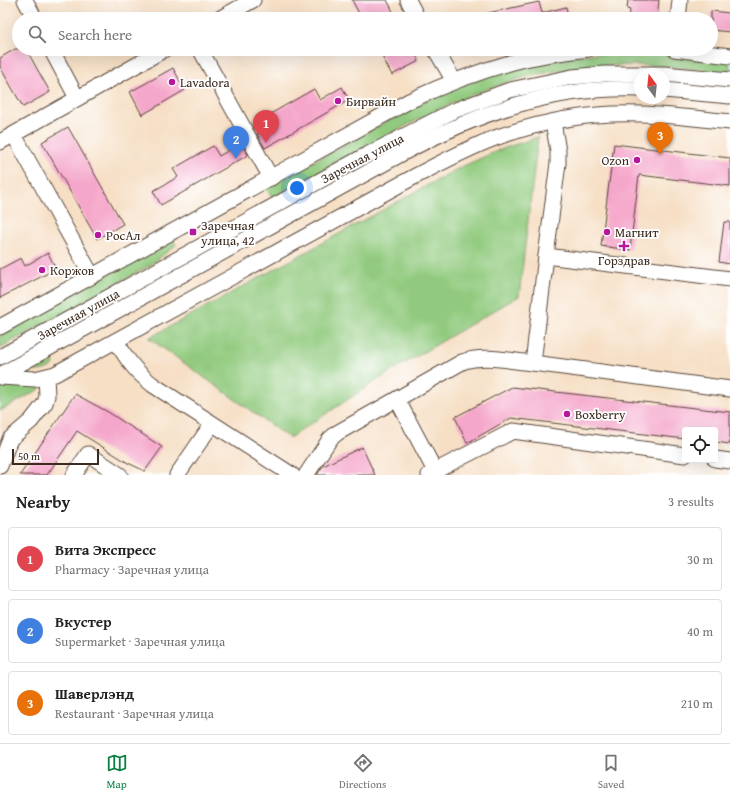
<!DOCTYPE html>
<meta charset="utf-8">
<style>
body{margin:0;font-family:"Gentium Book Plus",serif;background:#f6f6f6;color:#202124}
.controls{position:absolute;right:12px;bottom:12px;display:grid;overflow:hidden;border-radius:4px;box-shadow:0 4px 16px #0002}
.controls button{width:36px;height:36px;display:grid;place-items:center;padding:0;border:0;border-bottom:1px solid #e0e0e0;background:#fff;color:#202124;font:20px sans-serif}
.compass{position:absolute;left:634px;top:68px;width:36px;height:36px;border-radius:50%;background:#fff;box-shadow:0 4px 16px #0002;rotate:345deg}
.scale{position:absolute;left:12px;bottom:10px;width:87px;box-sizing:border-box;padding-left:4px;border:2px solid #3b2a1e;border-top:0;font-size:11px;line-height:14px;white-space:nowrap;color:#3b2a1e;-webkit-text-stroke:3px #fff;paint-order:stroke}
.you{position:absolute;left:297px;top:188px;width:14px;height:14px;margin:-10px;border:3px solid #fff;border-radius:50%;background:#1a73e8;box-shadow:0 0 0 6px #1a73e833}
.badge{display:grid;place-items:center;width:26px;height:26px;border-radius:50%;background:#0b8043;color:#fff;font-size:13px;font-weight:700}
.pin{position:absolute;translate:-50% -33px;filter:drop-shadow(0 1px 2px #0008)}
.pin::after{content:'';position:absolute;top:21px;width:14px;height:12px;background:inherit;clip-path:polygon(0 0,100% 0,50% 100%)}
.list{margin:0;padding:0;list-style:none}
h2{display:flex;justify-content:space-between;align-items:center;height:52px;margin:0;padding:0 16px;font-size:17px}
h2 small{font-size:13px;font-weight:400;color:#757577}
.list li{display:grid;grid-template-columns:26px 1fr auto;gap:12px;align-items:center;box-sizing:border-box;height:64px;margin:0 8px 8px;padding:0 8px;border:1px solid #e0e0e0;border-radius:4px}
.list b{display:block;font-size:15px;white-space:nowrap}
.list p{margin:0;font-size:13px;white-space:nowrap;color:#757577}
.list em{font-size:13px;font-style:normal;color:#757577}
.icon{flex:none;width:22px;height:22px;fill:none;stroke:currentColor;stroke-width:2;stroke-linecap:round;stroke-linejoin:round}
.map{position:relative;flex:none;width:730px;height:475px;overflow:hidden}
.search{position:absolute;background:#fff;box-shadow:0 4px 16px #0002;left:12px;right:12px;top:12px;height:44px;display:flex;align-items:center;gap:10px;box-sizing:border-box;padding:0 14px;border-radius:22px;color:#757577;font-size:15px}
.sheet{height:268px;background:#fff}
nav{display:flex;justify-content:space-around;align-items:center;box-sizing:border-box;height:56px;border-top:1px solid #e0e0e0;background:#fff;font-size:11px;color:#757577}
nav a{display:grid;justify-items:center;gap:2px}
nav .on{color:#0b8043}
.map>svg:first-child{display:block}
.green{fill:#91ca7e;stroke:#667a4e}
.building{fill:#f5a7cb}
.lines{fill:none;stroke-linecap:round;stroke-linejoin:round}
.minor-casing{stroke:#574537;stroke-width:17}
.minor{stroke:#fff;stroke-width:15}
.poi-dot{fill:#b5179e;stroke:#fff;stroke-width:1.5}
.labels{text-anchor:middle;stroke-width:3.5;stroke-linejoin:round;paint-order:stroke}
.poi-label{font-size:13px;fill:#3b2a1e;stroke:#fff;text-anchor:start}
.street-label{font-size:13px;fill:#3b2a1e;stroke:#fff}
</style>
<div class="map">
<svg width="730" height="475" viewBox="0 0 730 475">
<rect width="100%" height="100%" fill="#fff"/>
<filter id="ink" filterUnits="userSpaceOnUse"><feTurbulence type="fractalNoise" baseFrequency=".025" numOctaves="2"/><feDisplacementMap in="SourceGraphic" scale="8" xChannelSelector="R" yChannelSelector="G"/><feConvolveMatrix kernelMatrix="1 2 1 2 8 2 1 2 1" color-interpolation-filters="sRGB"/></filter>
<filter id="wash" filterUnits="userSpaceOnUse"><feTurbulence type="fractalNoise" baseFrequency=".012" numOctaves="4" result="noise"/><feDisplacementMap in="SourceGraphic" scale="16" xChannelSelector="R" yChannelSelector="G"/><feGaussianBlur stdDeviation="0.9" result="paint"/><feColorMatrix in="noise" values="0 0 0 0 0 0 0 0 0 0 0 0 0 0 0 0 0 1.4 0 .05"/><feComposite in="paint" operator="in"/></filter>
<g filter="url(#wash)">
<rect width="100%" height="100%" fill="#f6dfc5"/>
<!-- green -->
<g class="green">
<path d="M637,51l40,2 53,7v13c-42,-5 -84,-10 -127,-7 -42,2 -85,11 -124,26 -37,14 -71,33 -106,51 -34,19 -68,37 -101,55l-6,-10 147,-81 33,-16 59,-21 64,-14 34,-3z"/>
<path d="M538,137l-19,159 -129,76 -101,66 -140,-100 310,-170 40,-18z"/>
<path d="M173,239l3,6 -27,21 -149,82v-14z"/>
<path d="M51,356l3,8c-6,7 -17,8 -25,6v-2z"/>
<path d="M8,386h31l1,3 -40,22v-24z"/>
</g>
<g id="blocks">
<!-- building -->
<g class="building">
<path d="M352,0h35l10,19h-35z"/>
<path d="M628,0h31l-2,19h-28l1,-9 -3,-1z"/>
<path d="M539,2l3,11 24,-6 3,12h-90v-4z"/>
<path d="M711,11l19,2v19l-19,-2z"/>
<path d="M15,49h11l24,43 -27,15 -23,-40v-9z"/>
<path d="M378,49h35l6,12 -27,14z"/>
<path d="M173,68l12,22 -43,25 -12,-23z"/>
<path d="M342,87l7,13 -84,48 -8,-14 20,-11 -5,-10 42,-24 6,11z"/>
<path d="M68,127l55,97 -26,15 -55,-97z"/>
<path d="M241,143l7,12 -87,50 -8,-14 25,-14 -5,-8 40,-23 6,10z"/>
<path d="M614,144l116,14v28l-91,-11 -9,75 -29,-4z"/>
<path d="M724,222h6v42l-11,-2z"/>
<path d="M48,253l8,16 -56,29v-29l21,-11 4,8z"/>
<path d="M512,387l218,25v32l-15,-2v-12h-30v9l-174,-21 -44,25 -12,-26z"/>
<path d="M75,394l33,18 54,35 -17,24 -17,-8 -51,-32 -30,44h-27z"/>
<path d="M362,447l13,28h-58l6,-9z"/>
</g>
</g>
</g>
<g filter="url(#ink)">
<use href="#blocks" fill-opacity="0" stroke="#574537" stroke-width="1"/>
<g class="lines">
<!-- minor casing -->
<g class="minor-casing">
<g id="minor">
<path d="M25,0l10,19"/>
<path d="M408,0l10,19"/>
<path d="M219,19l34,-19"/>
<path d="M678,19l2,-19"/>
<path d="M51,49l26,49"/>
<path d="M200,49l71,129"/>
<path d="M435,49l19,32"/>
<path d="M674,49l56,7"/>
<path d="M664,74l66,6"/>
<path d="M664,90l66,6"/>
<path d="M553,122l5,29v12l-12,93 184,23"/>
<path d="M14,135l78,141"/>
<path d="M0,142l165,-93"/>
<path d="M0,327l409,-226c34,-16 68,-29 104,-39 25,-7 50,-10 76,-13"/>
<path d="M116,341c12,20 19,30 37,44l139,90"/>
<path d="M0,357l361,-199 92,-47 57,-21 62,-13 32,-3h57"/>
<path d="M533,363l197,26"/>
<path d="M0,375l401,-221c76,-41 151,-68 239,-65"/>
<path d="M0,377l35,2 20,-5 355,-195c28,-15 56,-30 85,-41 47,-17 97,-26 147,-24 29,1 59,5 88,8"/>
<path d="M397,399l65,-37c22,-8 48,-1 71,1l13,-107"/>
<path d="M715,459l15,2"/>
<path d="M0,466l10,-27 21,-18 14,-18 2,-7 -1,-19"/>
<path d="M74,475l14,-21 32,21"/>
<path d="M177,475l35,-51"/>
<path d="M306,475l24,-36 7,-6 60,-34 38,72 -6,4"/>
<path d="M437,475l-2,-4 78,-40 172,24"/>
</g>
</g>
<!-- minor -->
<use href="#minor" class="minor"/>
</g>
</g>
<!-- markers -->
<g class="poi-dot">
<circle cx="172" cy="82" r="4"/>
<circle cx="338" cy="101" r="4"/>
<circle cx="637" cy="160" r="4"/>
<rect x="189" y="228" width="8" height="8" rx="2"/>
<circle cx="607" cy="232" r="4"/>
<circle cx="98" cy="235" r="4"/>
<path d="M622 240h4v4h4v4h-4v4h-4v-4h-4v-4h4z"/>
<circle cx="42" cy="270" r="4"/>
<circle cx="567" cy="414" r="4"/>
</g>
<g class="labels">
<!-- poi labels -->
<g class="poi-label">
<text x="180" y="87">Lavadora</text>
<text x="346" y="106">Бирвайн</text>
<text x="629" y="165" text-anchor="end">Ozon</text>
<text x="201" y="230">Заречная<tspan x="201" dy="15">улица, 42</tspan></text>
<text x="615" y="237">Магнит</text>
<text x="106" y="240">РосАл</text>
<text x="624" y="265" text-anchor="middle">Горздрав</text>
<text x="50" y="275">Коржов</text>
<text x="575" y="419">Boxberry</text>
</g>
<!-- street labels -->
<g class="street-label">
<text transform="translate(362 158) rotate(-28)" y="5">Заречная улица</text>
<text transform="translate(78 314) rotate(-29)" y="5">Заречная улица</text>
</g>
</g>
</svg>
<div class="controls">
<button><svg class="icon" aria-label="locate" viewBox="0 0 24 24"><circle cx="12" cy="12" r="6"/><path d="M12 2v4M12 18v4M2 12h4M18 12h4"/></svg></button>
</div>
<svg class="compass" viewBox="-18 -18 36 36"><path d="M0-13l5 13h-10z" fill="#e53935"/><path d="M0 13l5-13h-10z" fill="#757577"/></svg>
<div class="scale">50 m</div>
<div class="you"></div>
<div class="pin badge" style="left:266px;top:143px;background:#e0444e">1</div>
<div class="pin badge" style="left:236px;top:159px;background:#3f7fe0">2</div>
<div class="pin badge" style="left:660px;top:155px;background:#e8710a">3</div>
<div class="search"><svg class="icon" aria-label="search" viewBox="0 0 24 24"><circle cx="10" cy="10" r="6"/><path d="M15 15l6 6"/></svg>Search here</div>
</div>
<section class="sheet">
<h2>Nearby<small>3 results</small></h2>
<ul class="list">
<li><span class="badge" style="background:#e0444e">1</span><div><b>Вита Экспресс</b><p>Pharmacy · Заречная улица</p></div><em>30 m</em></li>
<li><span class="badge" style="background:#3f7fe0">2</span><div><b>Вкустер</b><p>Supermarket · Заречная улица</p></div><em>40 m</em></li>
<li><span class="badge" style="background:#e8710a">3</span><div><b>Шаверлэнд</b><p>Restaurant · Заречная улица</p></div><em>210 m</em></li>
</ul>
</section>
<nav>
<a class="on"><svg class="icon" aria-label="map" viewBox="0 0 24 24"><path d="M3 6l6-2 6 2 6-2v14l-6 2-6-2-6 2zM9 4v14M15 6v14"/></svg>Map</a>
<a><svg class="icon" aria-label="directions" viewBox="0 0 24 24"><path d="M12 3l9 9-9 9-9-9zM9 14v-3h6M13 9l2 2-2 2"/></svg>Directions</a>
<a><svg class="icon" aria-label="saved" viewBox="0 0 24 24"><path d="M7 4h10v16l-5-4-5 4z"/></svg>Saved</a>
</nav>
